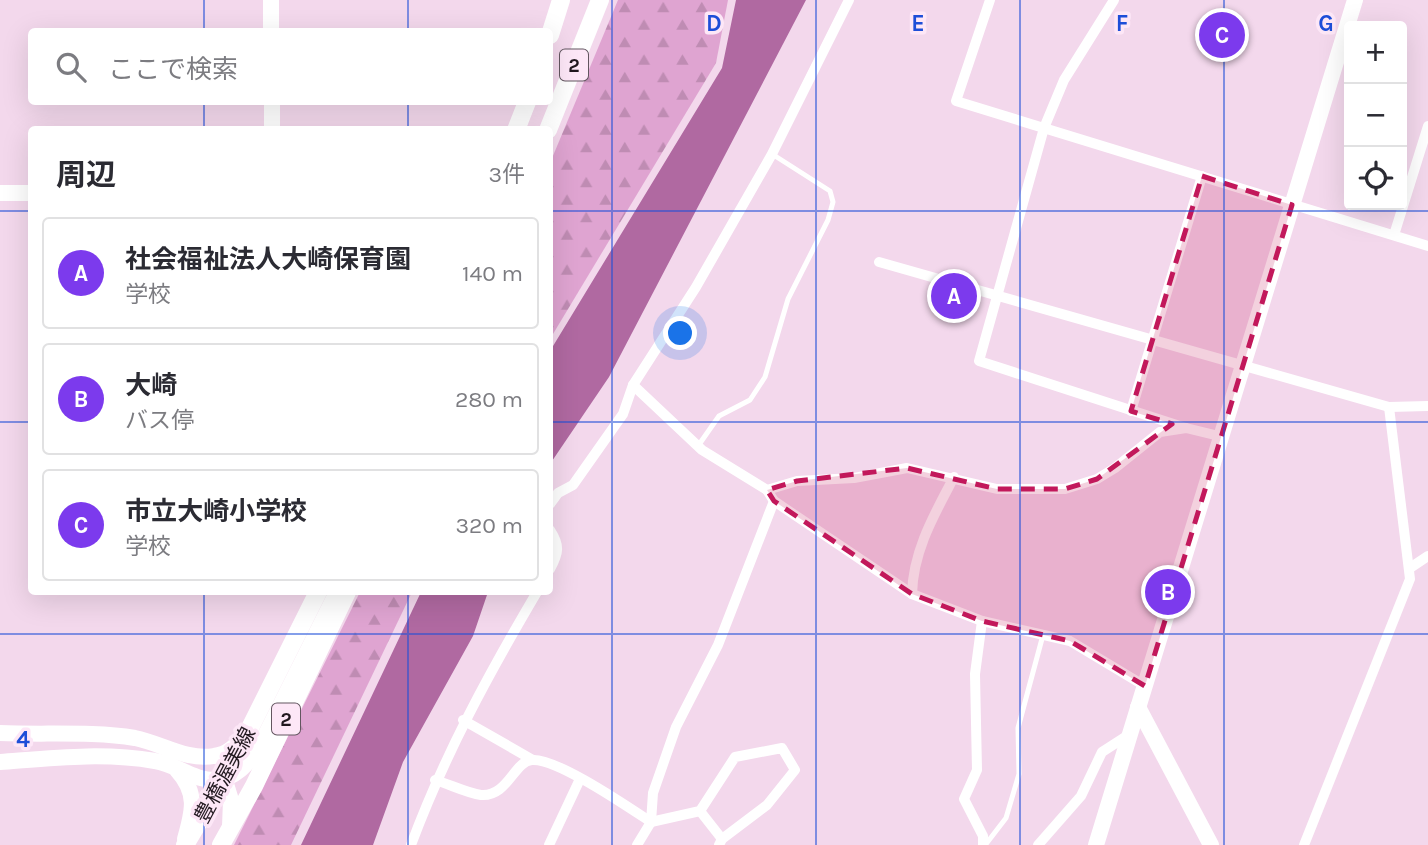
<!DOCTYPE html>
<html lang="ja">
<meta charset="utf-8">
<style>
body{margin:0;font-family:Karla,"Noto Sans JP",sans-serif;background:#f2f2f3;color:#2b2b33}
.controls{position:absolute;right:21px;top:21px;display:grid;overflow:hidden;border-radius:7px;box-shadow:0 7px 28px #0002}
.controls button{width:63px;height:63px;display:grid;place-items:center;padding:0;border:0;border-bottom:2px solid #e1e1e2;background:#fff;color:#2b2b33;font:35px sans-serif}
.you{position:absolute;left:681px;top:334px;width:24px;height:24px;margin:-18px;border:5px solid #fff;border-radius:50%;background:#1a73e8;box-shadow:0 0 0 10px #1a73e833}
.badge{display:grid;place-items:center;width:46px;height:46px;border-radius:50%;background:#7c3aed;color:#fff;font-size:23px;font-weight:700}
.pin{position:absolute;translate:-50% -50%;border:4px solid #fff;box-shadow:0 2px 7px #0006}
.list{margin:0;padding:0;list-style:none}
h2{display:flex;justify-content:space-between;align-items:center;height:91px;margin:0;padding:0 28px;font-size:30px}
h2 small{font-size:23px;font-weight:400;color:#7c7c81}
.list li{display:grid;grid-template-columns:46px 1fr auto;gap:21px;align-items:center;box-sizing:border-box;height:112px;margin:0 14px 14px;padding:0 14px;border:2px solid #e1e1e2;border-radius:7px}
.list b{display:block;font-size:26px;white-space:nowrap}
.list p{margin:0;font-size:23px;white-space:nowrap;color:#7c7c81}
.list em{font-size:23px;font-style:normal;color:#7c7c81}
.icon{flex:none;width:38px;height:38px;fill:none;stroke:currentColor;stroke-width:2;stroke-linecap:round;stroke-linejoin:round}
.map{position:relative;flex:none;width:1428px;height:845px;overflow:hidden}
.search{position:absolute;background:#fff;box-shadow:0 7px 28px #0002;left:28px;top:28px;width:525px;height:77px;display:flex;align-items:center;gap:18px;box-sizing:border-box;padding:0 24px;border-radius:7px;color:#7c7c81;font-size:26px}
.panel{position:absolute;background:#fff;box-shadow:0 7px 28px #0002;left:28px;top:126px;width:525px;height:469px;border-radius:7px}
.map>svg:first-child{display:block}
.forest{fill:url(#forest-firs)}
.water{fill:#b069a1}
.lines{fill:none;stroke-linecap:round;stroke-linejoin:round}
.lane{stroke:#fff;stroke-width:5}
.street{stroke:#fff;stroke-width:10}
.secondary{stroke:#fff;stroke-width:16}
.primary{stroke:#fff;stroke-width:18}
.marked{fill:#c2185b;fill-opacity:0.2;stroke:#c2185b;stroke-width:5;stroke-dasharray:14 9;stroke-linejoin:round}
.grid{fill:none;stroke:#1d4ed8;stroke-width:2;stroke-opacity:0.55}
.labels{text-anchor:middle;stroke-width:7;stroke-linejoin:round;paint-order:stroke}
.shield{fill:#fde7f7;stroke:#635660;stroke-width:2}
.shield-label{font-size:19px;font-weight:bold;fill:#21181f}
.street-label{font-size:21px;fill:#21181f;stroke:#fde7f7}
.grid-label{font-size:23px;text-anchor:middle;font-weight:bold;fill:#1d4ed8;stroke:#fde7f7;stroke-width:7;stroke-linejoin:round;paint-order:stroke}
</style>
<div class="map">
<svg width="1428" height="845" viewBox="0 0 1428 845">
<defs>
<pattern id="forest-firs" width="22" height="20" patternUnits="userSpaceOnUse" patternTransform="scale(1.75)"><rect width="22" height="20" fill="#dfa4d1"/><path d="M5 1l3.5 6h-7zM16 11l3.5 6h-7z" fill="#bf8cb3"/></pattern>
</defs>
<rect width="100%" height="100%" fill="#f3d8ec"/>
<!-- forest -->
<g class="forest">
<path d="M618,0h110l-12,63 -166,276v-176z"/>
<path d="M360,592h52l-121,253h-57z"/>
</g>
<!-- water -->
<g class="water">
<path d="M736,0h70l-197,377 -59,87v-113l172,-283z"/>
<path d="M421,592h67l-15,44 -70,126 -30,83h-72z"/>
</g>
<g class="lines">
<!-- lane -->
<g class="lane">
<path d="M698,446l21,-30 31,-16 15,-23 23,-78 40,-79 5,-18 -3,-11 -58,-37"/>
<path d="M986,844l20,-26 13,-44 -1,-46 25,-93"/>
</g>
<!-- street -->
<g class="street">
<path d="M990,0l-34,101 472,145"/>
<path d="M1114,0l-50,80 -20,48 -65,233 207,67"/>
<path d="M1394,235l34,-109"/>
<path d="M879,262l510,145 39,-1"/>
<path d="M633,385l69,65 65,40 7,11 138,93 70,27 88,20 75,45"/>
<path d="M1131,411l71,-235"/>
<path d="M767,490l30,-9 57,-3 53,-10 90,21h68l32,-10 18,-11 45,-36 26,-4 37,9"/>
<path d="M550,504l8,-11 15,-8 50,-71 10,-29 63,-98 76,-133 77,-154"/>
<path d="M550,530c10,15 9,23 0,39"/>
<path d="M1410,568l18,-12"/>
<path d="M912,594c1,-43 22,-79 42,-117"/>
<path d="M982,621l-7,53 2,96 -13,29 19,37v9"/>
<path d="M463,720l70,40"/>
<path d="M435,780c14,4 32,13 46,15 27,2 33,-34 51,-35 25,-2 96,47 119,62l49,-11 35,-54 47,-9 13,22 -28,35 -45,34 -3,6"/>
<path d="M700,811l22,28"/>
<path d="M411,845c34,-91 77,-170 126,-253"/>
<path d="M549,845l31,-66"/>
<path d="M637,845l14,-23 2,-29 23,-66 42,-82 56,-144"/>
<path d="M1038,845l43,-49 21,-44 28,-18"/>
<path d="M1304,845l106,-266 -21,-172"/>
</g>
<!-- secondary -->
<g class="secondary">
<path d="M271,0v32"/>
<path d="M272,102v28"/>
<path d="M0,193h32"/>
<path d="M1138,707l73,138"/>
<path d="M0,733c44,2 92,-2 135,5 26,5 52,23 79,18 14,-2 22,-10 30,-21"/>
<path d="M0,762c52,-4 103,-10 155,-1 21,3 39,20 61,19 19,-1 31,-16 42,-30l79,-158"/>
<path d="M177,770c21,23 16,41 8,69"/>
<path d="M222,771l9,29 -1,27"/>
<path d="M1096,845l259,-845"/>
</g>
<!-- primary -->
<g class="primary">
<path d="M550,35l11,-35"/>
<path d="M516,130l11,-28"/>
<path d="M548,130l52,-130"/>
<path d="M185,845l40,-67 93,-186"/>
<path d="M221,845l33,-59 93,-194"/>
</g>
</g>
<!-- marked area -->
<path class="marked" d="M1202,176l90,29 -147,481 -75,-45 -88,-20 -70,-27 -138,-93 -7,-11 30,-9 110,-13 90,21h68l32,-10 75,-55 -41,-13z"/>
<!-- grid -->
<path class="grid" d="M204,0v32M408,0v32M612,0v845M816,0v845M1020,0v845M1224,0v845M204,102v28M408,102v28M0,211h32M550,211h878M0,422h32M550,422h878M204,592v253M408,592v253M0,634h1428"/>
<g class="labels">
<!-- shield labels -->
<g class="shield">
<rect x="560" y="49.5" width="28" height="31" rx="5"/>
<rect x="272" y="703.5" width="28" height="31" rx="5"/>
</g>
<g class="shield-label">
<text x="574" y="72">2</text>
<text x="286" y="726">2</text>
</g>
<!-- street labels -->
<g class="street-label">
<text transform="translate(225 775) rotate(-62)" y="7">豊橋渥美線</text>
</g>
</g>
<g class="grid-label">
<text x="714" y="31">D</text>
<text x="918" y="31">E</text>
<text x="1122" y="31">F</text>
<text x="1326" y="31">G</text>
<text x="23" y="747">4</text>
</g>
</svg>
<div class="controls">
<button>+</button>
<button>−</button>
<button><svg class="icon" aria-label="locate" viewBox="0 0 24 24"><circle cx="12" cy="12" r="6"/><path d="M12 2v4M12 18v4M2 12h4M18 12h4"/></svg></button>
</div>
<div class="you"></div>
<div class="pin badge" style="left:954px;top:296px">A</div>
<div class="pin badge" style="left:1168px;top:592px">B</div>
<div class="pin badge" style="left:1222px;top:35px">C</div>
<div class="search"><svg class="icon" aria-label="search" viewBox="0 0 24 24"><circle cx="10" cy="10" r="6"/><path d="M15 15l6 6"/></svg>ここで検索</div>
<section class="panel">
<h2>周辺<small>3件</small></h2>
<ul class="list">
<li><span class="badge">A</span><div><b>社会福祉法人大崎保育園</b><p>学校</p></div><em>140 m</em></li>
<li><span class="badge">B</span><div><b>大崎</b><p>バス停</p></div><em>280 m</em></li>
<li><span class="badge">C</span><div><b>市立大崎小学校</b><p>学校</p></div><em>320 m</em></li>
</ul>
</section>
</div>
